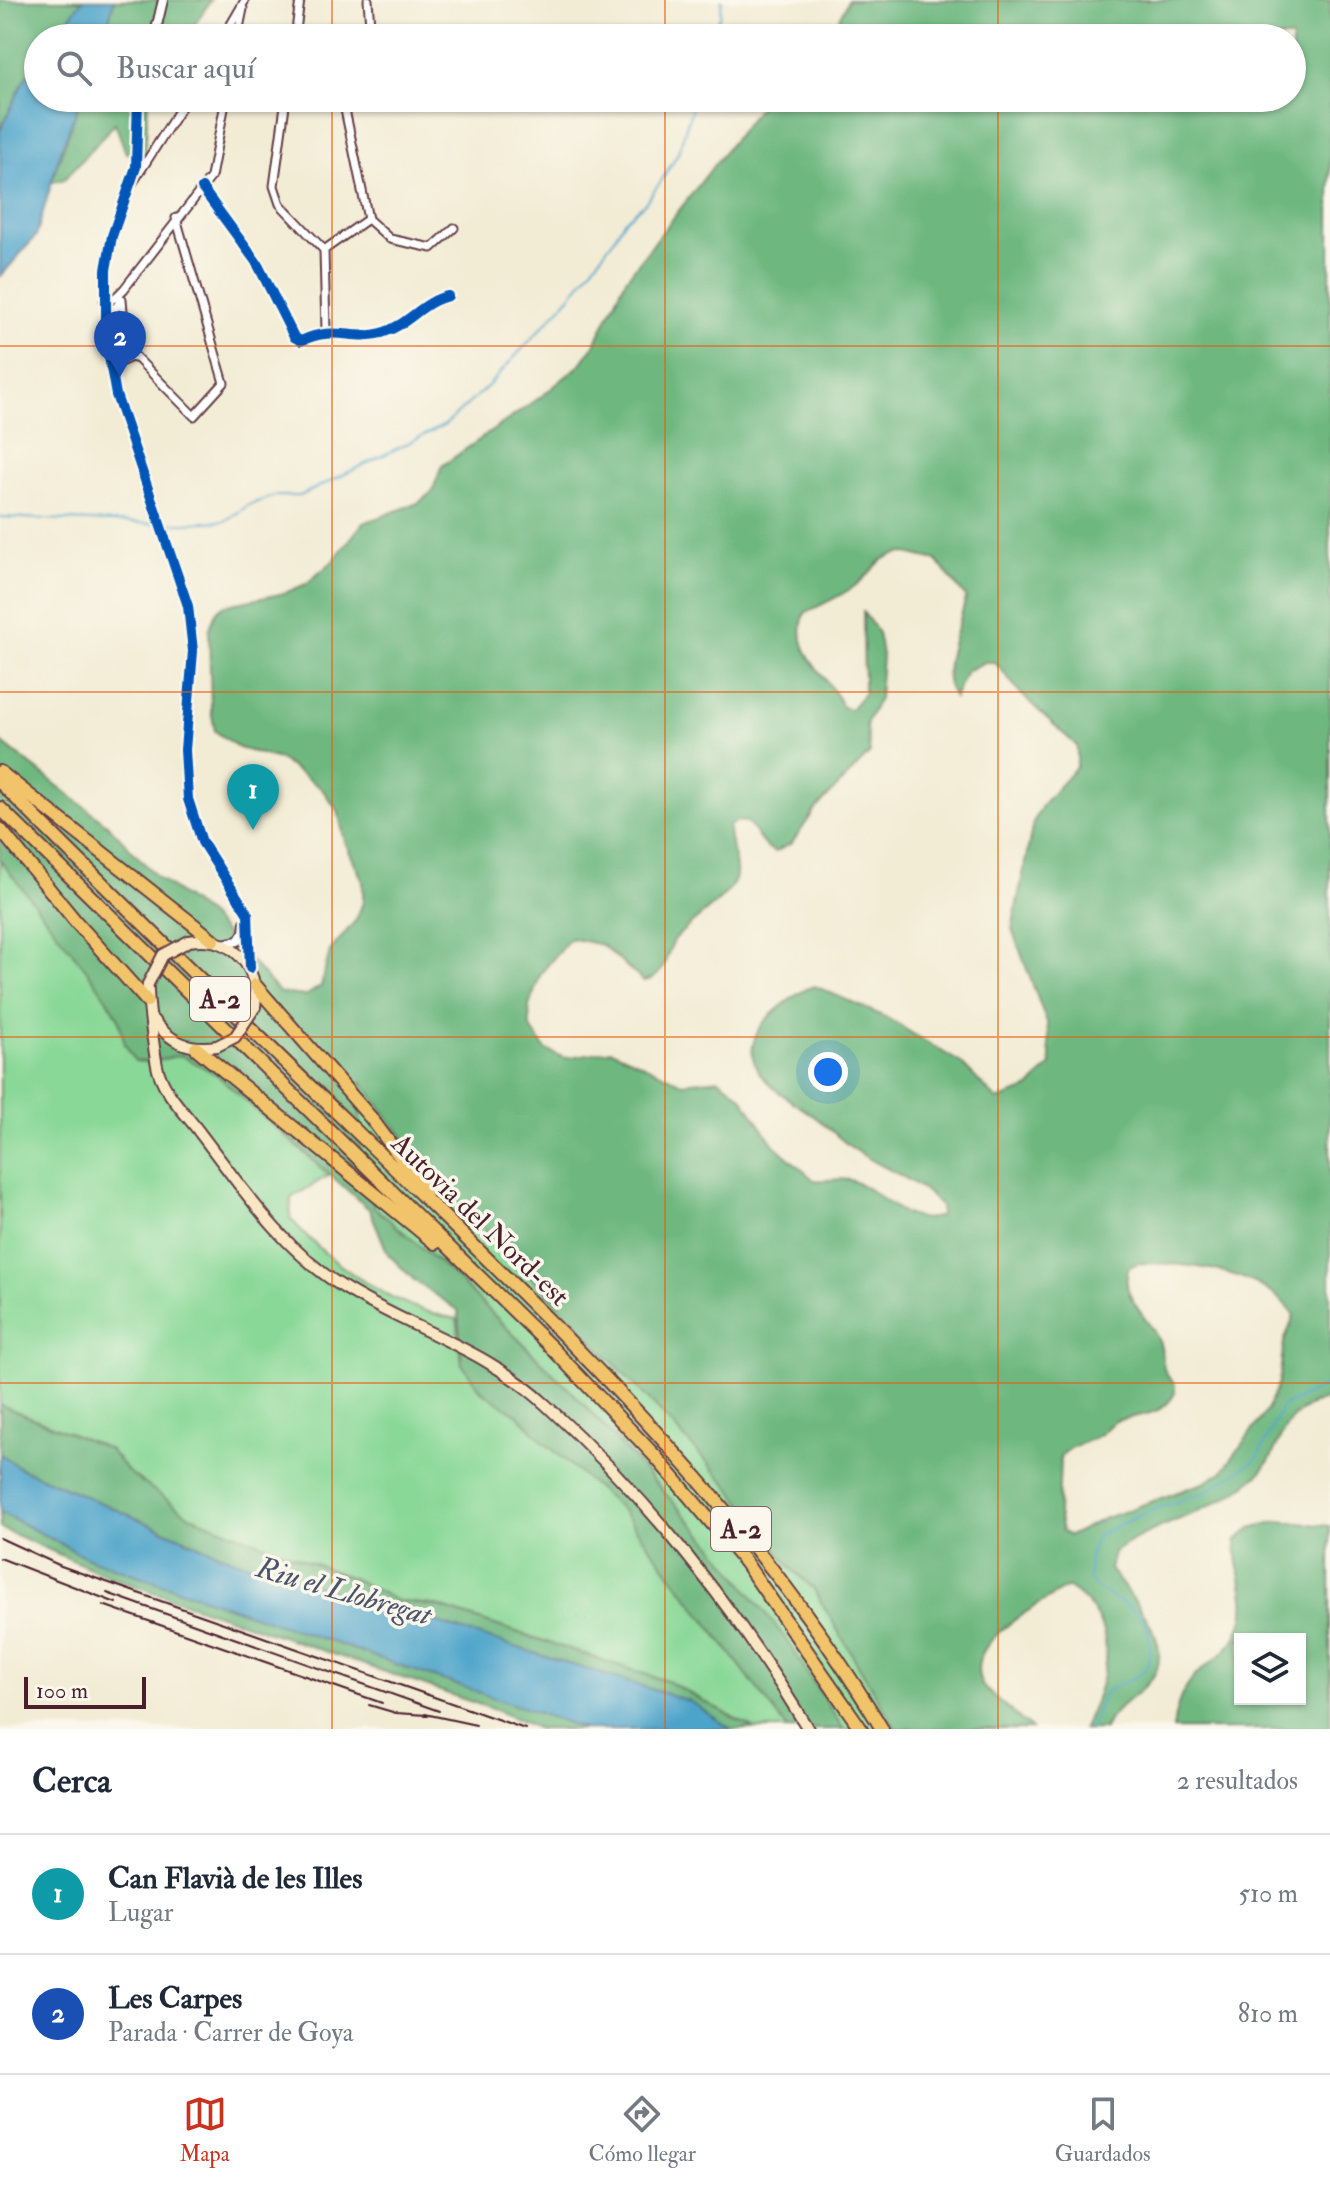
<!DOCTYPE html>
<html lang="es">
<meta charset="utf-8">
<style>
body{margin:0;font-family:"IM FELL Double Pica",serif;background:#f6f6f7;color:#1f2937}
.controls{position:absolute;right:24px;bottom:24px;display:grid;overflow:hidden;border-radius:0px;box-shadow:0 2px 6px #0004}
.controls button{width:72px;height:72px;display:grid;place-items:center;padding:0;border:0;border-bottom:2px solid #e0e1e3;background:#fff;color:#1f2937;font:40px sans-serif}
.scale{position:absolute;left:24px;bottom:20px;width:122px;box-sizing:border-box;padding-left:8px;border:4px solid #4a1f2b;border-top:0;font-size:22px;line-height:28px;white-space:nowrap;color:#4a1f2b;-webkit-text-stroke:6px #fbf7ec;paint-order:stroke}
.you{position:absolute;left:828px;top:1072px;width:28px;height:28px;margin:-20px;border:6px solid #fff;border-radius:50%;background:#1a73e8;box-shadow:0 0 0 12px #1a73e833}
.badge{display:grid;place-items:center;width:52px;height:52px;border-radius:50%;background:#c8321e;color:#fff;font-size:26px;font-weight:700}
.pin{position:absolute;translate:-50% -66px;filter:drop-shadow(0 2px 4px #0008)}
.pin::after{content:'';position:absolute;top:42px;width:28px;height:24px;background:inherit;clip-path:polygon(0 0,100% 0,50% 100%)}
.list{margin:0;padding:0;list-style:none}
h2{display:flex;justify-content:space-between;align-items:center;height:104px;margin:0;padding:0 32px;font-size:34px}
h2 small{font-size:26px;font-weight:400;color:#747a83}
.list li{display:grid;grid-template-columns:52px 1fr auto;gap:24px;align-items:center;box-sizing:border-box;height:120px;padding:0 32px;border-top:2px solid #e0e1e3}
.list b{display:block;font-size:30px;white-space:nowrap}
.list p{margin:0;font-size:26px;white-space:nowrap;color:#747a83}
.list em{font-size:26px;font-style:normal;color:#747a83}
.icon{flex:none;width:44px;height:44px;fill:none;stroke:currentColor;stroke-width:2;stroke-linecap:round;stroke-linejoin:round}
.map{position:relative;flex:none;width:1330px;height:1729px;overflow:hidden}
.search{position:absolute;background:#fff;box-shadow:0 2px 6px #0004;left:24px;right:24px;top:24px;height:88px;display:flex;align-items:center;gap:20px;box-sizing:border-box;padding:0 28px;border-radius:44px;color:#747a83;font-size:30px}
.sheet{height:344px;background:#fff}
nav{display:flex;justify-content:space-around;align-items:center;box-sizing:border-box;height:112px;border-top:2px solid #e0e1e3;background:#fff;font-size:22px;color:#747a83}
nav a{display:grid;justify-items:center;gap:4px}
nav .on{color:#c8321e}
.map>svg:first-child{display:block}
.green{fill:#89d897;stroke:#6a7c61;stroke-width:2}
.forest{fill:#6eb880;stroke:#5c6c56;stroke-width:2;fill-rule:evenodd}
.water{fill:#4da4ca;stroke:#4c627a;stroke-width:2}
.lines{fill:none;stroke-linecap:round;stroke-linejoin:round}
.stream{stroke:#4da4ca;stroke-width:2}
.minor-casing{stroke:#633e44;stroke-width:11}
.tertiary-casing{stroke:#633e44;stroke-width:12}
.secondary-casing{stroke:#633e44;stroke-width:14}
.motorway-casing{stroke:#633e44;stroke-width:16}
.minor{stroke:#fff;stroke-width:7}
.tertiary{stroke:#fff;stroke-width:8}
.secondary{stroke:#f9e7c3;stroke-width:10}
.motorway{stroke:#f1c36a;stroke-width:12}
.rail{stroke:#4a1f2b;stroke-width:2}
.secondary-bridge-casing{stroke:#633e44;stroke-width:14;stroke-linecap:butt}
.secondary-bridge{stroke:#f9e7c3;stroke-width:10}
.cycleway-casing{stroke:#fbf7ec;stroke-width:15}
.cycleway{stroke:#0057b8;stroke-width:10}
.grid{fill:none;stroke:#e8590c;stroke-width:2;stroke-opacity:0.55}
.labels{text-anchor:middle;stroke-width:7;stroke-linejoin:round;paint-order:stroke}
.shield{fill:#fbf7ec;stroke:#7f6065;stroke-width:2}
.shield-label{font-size:26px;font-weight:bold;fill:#4a1f2b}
.street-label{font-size:28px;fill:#4a1f2b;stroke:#fbf7ec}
.water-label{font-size:30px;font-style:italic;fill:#4b546b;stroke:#fbf7ec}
</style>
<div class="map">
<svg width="1330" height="1729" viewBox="0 0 1330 1729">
<rect width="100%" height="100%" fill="#fbf7ec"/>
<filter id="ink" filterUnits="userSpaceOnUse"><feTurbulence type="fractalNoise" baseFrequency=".0125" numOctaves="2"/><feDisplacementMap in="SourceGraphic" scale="16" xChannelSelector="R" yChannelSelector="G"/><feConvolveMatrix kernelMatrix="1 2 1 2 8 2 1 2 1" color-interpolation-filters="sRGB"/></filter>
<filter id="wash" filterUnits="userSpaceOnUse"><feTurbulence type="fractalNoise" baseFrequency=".006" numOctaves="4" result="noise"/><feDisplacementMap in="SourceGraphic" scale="32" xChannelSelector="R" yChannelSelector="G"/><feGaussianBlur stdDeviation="1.8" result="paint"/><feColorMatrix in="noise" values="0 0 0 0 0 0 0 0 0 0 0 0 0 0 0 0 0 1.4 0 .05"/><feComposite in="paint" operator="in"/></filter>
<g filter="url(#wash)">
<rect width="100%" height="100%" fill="#f3ecd5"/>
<!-- green -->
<g class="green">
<path d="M0,860c39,50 86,99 117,155 9,14 8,31 18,46l15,1 31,-7 35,19 113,101 -38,23 -1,20c41,48 104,90 167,101l5,45 19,27 38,25 25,26 78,68 166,219h-34l-85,-47 -235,-77 -37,-4 -43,-22 -164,-63 -62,-44 -19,-23 -109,-44z"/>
<path d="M362,1080l70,95 207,214 90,97 62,82 22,20 83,141h-53l-58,-91 -71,-91 -135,-148 -126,-124 -79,-68 -16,-66z"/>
</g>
<!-- forest -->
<g class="forest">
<path d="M0,0h82l-27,38h-17c0,32 -24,63 -38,93z"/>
<path d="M114,0h97l-25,38h-82z"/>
<path d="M848,0h482v1398c-61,16 -40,51 -78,82 -41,34 -96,42 -138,72l-4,17c20,28 73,79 37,115 -16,16 -33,24 -43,45h-21c25,-52 41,-106 -16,-142 -27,18 -112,57 -83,101l48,41h-136l-83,-141 -22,-20 -62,-82 -90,-97 -207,-214 -70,-93 -4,59 16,66 79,68 126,124 135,148 71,91 58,91h-55l-166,-219 -78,-68 -25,-26 -37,-25 -20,-27 -4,-54 -43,-29 -27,-27 -18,-44 -154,-136 -35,-19 -31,7 -15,-1 -10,-17 -7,-28 -27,-40 -91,-116v-119l108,84 48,51 53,40 71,77 25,3 16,-10 9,-35 26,-31 7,-18v-21l-18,-39 -7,-31 -17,-23 -42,-29 -40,-11 -24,-17 -4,-21 -2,-80 7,-18 7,-6 62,-13 21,-9 26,-22 31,-39 55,-20 14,-11 10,-26 100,-70 38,-31 14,-19 32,-67 140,-181h526v-60h-462zM907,553l29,7 30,37c-6,31 -30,71 -12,101l12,-27 19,-9h10l27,33 55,51v20l-34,38 -10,19 -21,106 35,94 4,42 -23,24 -31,11 -36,-37 -76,-46 -70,-31c-14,3 -44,27 -53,39 -32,45 23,70 53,92 15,11 27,25 43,35 27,18 61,28 82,54v10c-35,13 -59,-25 -87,-35 -11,-5 -27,1 -39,-1l-40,-35 -33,-49 -22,-17 -37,4 -70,-33 -47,8 -19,-8 -16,-23 -1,-21 12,-33 29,-35 32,7 41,36c24,-3 21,-25 32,-42 10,-14 60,-45 61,-63 2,-16 -8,-33 -7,-50l8,-5 10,1 18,24 10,6 17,-9 23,-33 55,-57 -4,-29 13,-26 3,-43 -4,-22 -15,-21 1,82 -13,15 -9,-2c-13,-35 -53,-52 -37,-94 17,-9 35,-16 51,-28 19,-14 23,-32 51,-32zM1138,1263c51,0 124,6 156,52l-10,27 -5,40 -12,28 -45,62 -16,10 -103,37 -34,17 -7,-5 -4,-17 2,-57c11,-13 25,-13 39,-22 7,-5 11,-13 20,-15 22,-6 44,-4 56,-27v-9c-19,-17 -8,-26 -17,-45 -11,-24 -40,-43 -29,-72z"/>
<path d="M81,98h67l-3,59 -19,-4 -11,-30 -51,57 -13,2z"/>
<path d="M0,1405l109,44 19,23 62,44 164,63 43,22 42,6 230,75 85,47h-23l-42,-28 -458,-142 -211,-91 -20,-14z"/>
<path d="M0,1512l90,47 495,170h-46l-44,-19 -385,-133 -110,-49z"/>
<path d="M1278,1521l52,5v203h-157c7,-71 55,-58 69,-107 8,-27 -7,-54 -6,-81l15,-13zM1240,1639h60v60h-60z"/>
</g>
<!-- water -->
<g class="water">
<path d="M82,0h32l-10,38h-49z"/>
<path d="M38,61v37h43l-21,55 -24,83 -36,41v-146l24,-51z"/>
<path d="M0,1454l20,14 211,91 458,142 42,28h-146l-495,-170 -90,-47z"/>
</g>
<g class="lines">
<!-- stream -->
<g class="stream">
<path d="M709,38l11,-22 2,-16"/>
<path d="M0,517l157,7"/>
<path d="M164,524l61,-3 24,-16 25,-9h26l145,-71 43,-39 82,-89 44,-58 10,-18 21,-18 15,-20 18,-30 17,-55"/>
<path d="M1090,1729l14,-36c11,-9 27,-11 38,-21 6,-5 8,-14 8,-22 3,-50 -41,-43 -61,-71l1,-26 7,-17 52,-25 55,-18 52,-33 27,-54 47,-22"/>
</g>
</g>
</g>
<g filter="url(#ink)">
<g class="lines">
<!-- minor casing -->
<g class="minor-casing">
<g id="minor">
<path d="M368,0l3,38"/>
<path d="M223,38l21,-36"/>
<path d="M237,38l6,-29"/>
<path d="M295,38l5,-38"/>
<path d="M286,98l-12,88 6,18 44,46"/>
<path d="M348,98l-4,7 24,114 22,20 42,9 22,-20"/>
<path d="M132,184l55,-86"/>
<path d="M202,188l55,75 37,74 7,4c33,-16 52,0 81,-8 25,-7 41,-32 66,-37"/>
<path d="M122,299l4,48 68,69 30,-33 -48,-165"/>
<path d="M104,301l11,-3 9,-9 87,-112 15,-79"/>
<path d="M106,323l15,-23"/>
<path d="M326,331l-2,-81 44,-31"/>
<path d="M107,341l13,14 15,3"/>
<path d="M111,376l7,-13 11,-5"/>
</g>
</g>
<!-- tertiary casing -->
<g class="tertiary-casing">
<g id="tertiary">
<path d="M154,38l9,-38"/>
<path d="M138,98l-2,69 -24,69 -6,34v70l10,55 72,211 5,45 -8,99 3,49 14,43 46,72 2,54"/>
<path d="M223,944l15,-3 6,-9 1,-10"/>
</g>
</g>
<!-- secondary casing -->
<g class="secondary-casing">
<g id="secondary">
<path d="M189,941c42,-7 71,25 66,66"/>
<path d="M148,984c-1,10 7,80 11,89 7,22 28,42 41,60 43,56 82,116 143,154 69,43 142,61 203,118 102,93 191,206 262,324"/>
<path d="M153,1020c18,23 36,30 64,26"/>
</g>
</g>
<!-- motorway casing -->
<g class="motorway-casing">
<g id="motorway">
<path d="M0,772l213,168"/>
<path d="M0,782c140,140 282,277 424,415 168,164 337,329 458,532"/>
<path d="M0,808l550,538 105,110 90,106 116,167"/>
<path d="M0,829l77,94 70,78"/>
<path d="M255,985l116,133 55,74"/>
<path d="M196,1048l239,195"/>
</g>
</g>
<!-- minor -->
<use href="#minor" class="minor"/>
<!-- tertiary -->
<use href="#tertiary" class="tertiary"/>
<!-- secondary -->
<use href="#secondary" class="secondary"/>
<!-- motorway -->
<use href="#motorway" class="motorway"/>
<!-- rail -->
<g class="rail">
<path d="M0,1538l61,28 464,163"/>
<path d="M0,1558l116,45"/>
<path d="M107,1593l332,118"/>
<path d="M103,1605l279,98"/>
<path d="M369,1705l27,8 31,2"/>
<path d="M425,1714l51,11"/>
</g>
<!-- secondary-bridge casing -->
<g class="secondary-bridge-casing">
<g id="secondary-bridge">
<path d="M148,984l15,-29 26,-14"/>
<path d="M217,1046l18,-9 20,-30"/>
</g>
</g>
<!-- secondary-bridge -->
<use href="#secondary-bridge" class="secondary-bridge"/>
<!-- cycleway casing -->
<g class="cycleway-casing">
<g id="cycleway">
<path d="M138,98l-2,69 -24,69 -6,34v70l10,55 72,211 5,45 -8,99 3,49 14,43 46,72 2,54"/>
<path d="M202,188l55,75 37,74 7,4c33,-16 52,0 81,-8 25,-7 41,-32 66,-37"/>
</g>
</g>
<!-- cycleway -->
<use href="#cycleway" class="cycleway"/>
</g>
</g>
<!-- grid -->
<path class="grid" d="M332,0v38M665,0v38M998,0v38M332,98v1631M665,98v1631M998,98v1631M0,346h1330M0,692h1330M0,1037h1330M0,1383h1330"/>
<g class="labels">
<!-- shield labels -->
<g class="shield">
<rect x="190" y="977" width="60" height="44" rx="6"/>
<rect x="711" y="1507" width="60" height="44" rx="6"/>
</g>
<g class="shield-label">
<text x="220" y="1008">A-2</text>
<text x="741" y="1538">A-2</text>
</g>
<!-- street labels -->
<g class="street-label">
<text transform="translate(481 1219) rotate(44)" y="10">Autovia del Nord-est</text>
</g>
<!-- water labels -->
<g class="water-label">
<text transform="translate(344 1591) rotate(16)" y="10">Riu el Llobregat</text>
</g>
</g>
</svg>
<div class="controls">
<button><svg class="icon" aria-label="layers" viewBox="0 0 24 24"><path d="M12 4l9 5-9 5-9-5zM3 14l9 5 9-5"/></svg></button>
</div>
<div class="scale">100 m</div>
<div class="you"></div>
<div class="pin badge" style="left:253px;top:830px;background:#0f9aa8">1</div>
<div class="pin badge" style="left:120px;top:377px;background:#1a4fb4">2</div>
<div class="search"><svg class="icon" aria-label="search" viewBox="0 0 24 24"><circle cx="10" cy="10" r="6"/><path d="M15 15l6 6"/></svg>Buscar aquí</div>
</div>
<section class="sheet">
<h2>Cerca<small>2 resultados</small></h2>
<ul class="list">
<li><span class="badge" style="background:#0f9aa8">1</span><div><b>Can Flavià de les Illes</b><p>Lugar</p></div><em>510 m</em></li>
<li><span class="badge" style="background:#1a4fb4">2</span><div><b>Les Carpes</b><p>Parada · Carrer de Goya</p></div><em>810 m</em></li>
</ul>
</section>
<nav>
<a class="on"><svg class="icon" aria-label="map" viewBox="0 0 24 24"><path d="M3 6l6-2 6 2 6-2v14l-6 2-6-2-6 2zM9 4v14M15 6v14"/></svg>Mapa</a>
<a><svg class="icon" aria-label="directions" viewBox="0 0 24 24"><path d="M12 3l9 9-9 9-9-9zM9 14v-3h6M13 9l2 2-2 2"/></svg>Cómo llegar</a>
<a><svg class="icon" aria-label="saved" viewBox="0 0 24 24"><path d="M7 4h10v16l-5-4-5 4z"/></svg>Guardados</a>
</nav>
